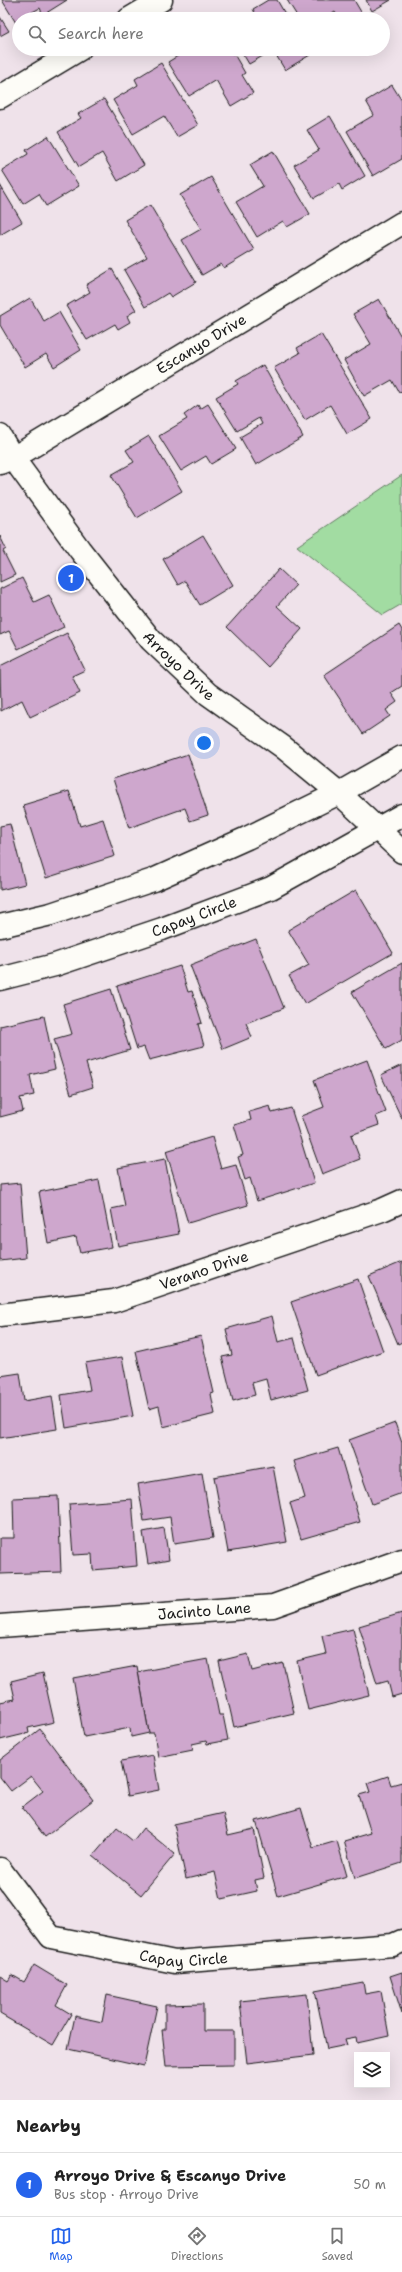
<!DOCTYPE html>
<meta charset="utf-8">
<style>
body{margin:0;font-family:"Shantell Sans",sans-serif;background:#f6f6f6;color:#222}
.controls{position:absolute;right:12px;bottom:12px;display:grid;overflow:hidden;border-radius:0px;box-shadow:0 4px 16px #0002}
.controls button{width:36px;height:36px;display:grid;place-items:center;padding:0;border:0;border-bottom:1px solid #e0e0e0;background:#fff;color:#222;font:20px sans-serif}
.you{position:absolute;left:204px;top:743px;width:14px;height:14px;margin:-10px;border:3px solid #fff;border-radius:50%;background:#1a73e8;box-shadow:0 0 0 6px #1a73e833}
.badge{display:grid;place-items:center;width:26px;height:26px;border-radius:50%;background:#2563eb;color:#fff;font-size:13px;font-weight:700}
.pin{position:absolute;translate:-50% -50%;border:2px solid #fff;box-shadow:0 1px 4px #0006}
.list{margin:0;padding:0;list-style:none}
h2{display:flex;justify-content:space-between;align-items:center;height:52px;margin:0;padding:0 16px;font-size:17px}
h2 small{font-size:13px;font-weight:400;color:#767676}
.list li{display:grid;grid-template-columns:26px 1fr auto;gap:12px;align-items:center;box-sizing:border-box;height:64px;padding:0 16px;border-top:1px solid #e0e0e0}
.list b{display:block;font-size:15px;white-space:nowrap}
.list p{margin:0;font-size:13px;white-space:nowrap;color:#767676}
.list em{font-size:13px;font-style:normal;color:#767676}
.icon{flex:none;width:22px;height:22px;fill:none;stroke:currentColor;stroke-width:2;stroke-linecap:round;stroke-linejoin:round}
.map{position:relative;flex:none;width:402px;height:2100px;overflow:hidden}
.search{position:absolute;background:#fff;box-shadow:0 4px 16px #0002;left:12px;right:12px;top:12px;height:44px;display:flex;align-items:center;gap:10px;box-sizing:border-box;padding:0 14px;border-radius:22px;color:#767676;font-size:15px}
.sheet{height:116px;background:#fff}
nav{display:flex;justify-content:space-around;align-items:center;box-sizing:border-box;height:56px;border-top:1px solid #e0e0e0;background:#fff;font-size:11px;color:#767676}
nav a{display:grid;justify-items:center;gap:2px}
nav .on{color:#2563eb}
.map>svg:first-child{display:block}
.green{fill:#a2dca2;stroke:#5f7c5f}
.building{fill:#cea7cd;stroke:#1c1c1c}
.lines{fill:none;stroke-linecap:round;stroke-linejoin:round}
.minor-casing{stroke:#1c1c1c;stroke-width:25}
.minor{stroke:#fdfcf7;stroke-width:22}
.labels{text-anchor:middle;stroke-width:3.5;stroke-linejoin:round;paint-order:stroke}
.street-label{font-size:15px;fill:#1c1c1c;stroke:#fdfcf7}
</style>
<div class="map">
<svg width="402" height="2100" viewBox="0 0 402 2100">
<rect width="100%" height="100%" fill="#efe2ea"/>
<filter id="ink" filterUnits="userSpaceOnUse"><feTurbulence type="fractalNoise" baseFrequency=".025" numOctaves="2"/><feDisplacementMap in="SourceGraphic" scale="8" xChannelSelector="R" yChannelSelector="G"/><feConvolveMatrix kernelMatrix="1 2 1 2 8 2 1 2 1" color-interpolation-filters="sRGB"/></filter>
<g filter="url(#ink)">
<!-- green -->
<path class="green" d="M402,475v129l-19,11 -86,-69z"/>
<!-- building -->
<g class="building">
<path d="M2,0h65l-24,15 -3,-7 -21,11 -3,4z"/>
<path d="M268,0h9l11,19h-42l9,-6 -2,-4z"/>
<path d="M287,0h67l10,17 -25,2 -4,-7 -11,7h-25z"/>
<path d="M366,0h25l-19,11z"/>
<path d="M0,17l9,14 -9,5z"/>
<path d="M189,49h42l14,24 -3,2 11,18 -22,13 -15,-26 -27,16 -21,-34z"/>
<path d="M240,49h66l4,6 -25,15 -12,-20 -24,14z"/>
<path d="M161,63l37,62 -21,12 -13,-21 -31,18 -20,-34 25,-15 -3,-6z"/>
<path d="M392,85l10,16v58l-29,17 -26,-45 27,-16 -8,-14z"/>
<path d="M104,99l40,66 -26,16 -16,-28 -23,14 -21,-35 23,-14 -3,-4z"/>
<path d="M330,116l35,60 -23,14 -3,-6 -25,14 -20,-33 25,-15 -12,-20z"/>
<path d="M48,136l31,50 -33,20 -7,-12 -16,10 -21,-34 26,-16 -2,-4z"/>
<path d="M273,151l37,63 -23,13 -4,-6 -26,16 -21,-35 27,-16 -13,-21z"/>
<path d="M211,177l43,73 -30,18 -3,-4 -19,11 -20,-35 19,-11 -21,-34z"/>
<path d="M0,185l22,37 -22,13z"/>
<path d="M150,205l46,77 -25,15 -3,-4 -23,14 -21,-37 23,-13 -22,-37z"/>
<path d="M112,269l24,41 -9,6 3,6 -12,7 -3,-5 -28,16 -21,-34 24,-14 -4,-7z"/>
<path d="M30,298l14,23 15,-9 22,38 -27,17 -8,-13 -21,13 -25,-42v-9z"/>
<path d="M379,299l23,39v53l-3,1 -7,-12 -28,16 -20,-36 27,-16 -18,-30z"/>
<path d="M321,334l51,85 -25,15 -17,-29 -25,15 -31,-52 26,-15 -3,-5z"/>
<path d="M263,365l40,72 -47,28 -16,-28 22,-13 -3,-6 -22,13 -21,-34 22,-13 -2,-3z"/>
<path d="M208,404l28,45 -25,15 -5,-8 -25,15 -22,-35 28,-17 -3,-4 14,-10 2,4z"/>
<path d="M149,436l33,55 -45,27 -26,-43 23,-13 -8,-12z"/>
<path d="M203,535l30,50 -33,20 -15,-24 -7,4 -15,-26z"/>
<path d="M0,536l6,13 -3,2 12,24 -15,7z"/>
<path d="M279,569l17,16 -19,21 25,23 -34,38 -41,-40z"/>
<path d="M22,578l12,24 15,-7 15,32 -46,22 -9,-18 -9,4v-46z"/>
<path d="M399,625l3,5v56l-11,7 6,9 -11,8 4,6 -27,18 -39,-59z"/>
<path d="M67,633l18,37 -13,6 8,17 -50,24 -8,-17 -21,11 -1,-45z"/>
<path d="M188,754l20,61 -18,6 -5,-13 -56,20 -16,-49z"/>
<path d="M69,791l11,35 23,-7 12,37 -69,22 -23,-73z"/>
<path d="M10,824l15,60 -25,6v-64z"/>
<path d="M356,890l37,63 -88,51 -16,-28 20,-11 -21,-35z"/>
<path d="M256,939l28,69 -38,15 6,14 -29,12 -33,-84z"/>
<path d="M402,963v77l-16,9 -34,-57z"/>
<path d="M180,966l8,26 4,-1 10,32 -4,1 6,22 -55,14 -5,-13 -7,2 -20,-63z"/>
<path d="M111,989l19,61 -44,13 7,24 -22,7 -17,-55 18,-5 -9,-30z"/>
<path d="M44,1016l11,53 -25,6 4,20 -14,3 3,13 -23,6v-91z"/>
<path d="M367,1060l19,52 -10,4 3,9 -28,10 9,24 -38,15 -21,-58 23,-9 -10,-27z"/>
<path d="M402,1065v54l-21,-44z"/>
<path d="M270,1106l2,7 19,-5 23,75 -57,18 -7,-23 -5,2 -7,-23 5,-2 -9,-30 17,-5 -2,-8z"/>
<path d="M212,1137l9,32 15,-4 12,40 -60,18 -22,-72z"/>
<path d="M165,1159l14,75 -61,12 -7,-37 14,-3 -7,-38z"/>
<path d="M99,1180l13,67 -32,6 -4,-16 -28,6 -9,-51z"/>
<path d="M20,1183l6,75 -26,3v-76z"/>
<path d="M402,1262v80l-4,2 -29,-68z"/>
<path d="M358,1279l25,72 -67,24 -25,-73z"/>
<path d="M272,1316l6,26 16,-4 14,52 -37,10 -5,-21 -14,4 3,12 -22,6 -11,-44 10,-2 -6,-26z"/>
<path d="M201,1336l13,57 -3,1 4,20 -52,13 -4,-21 -10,3 -13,-58z"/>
<path d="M122,1357l11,59 -67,12 -5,-33 29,-5 -5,-27z"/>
<path d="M20,1373l4,28 28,-5 5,33 -57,9v-62z"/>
<path d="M395,1423l7,20v50l-30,11 -23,-64z"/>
<path d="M338,1448l22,74 -59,17 -11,-36 15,-5 -11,-37z"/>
<path d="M273,1466l14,76 -59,10 -14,-75z"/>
<path d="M202,1473l11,65 -39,6 -4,-27 -26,4 -6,-37z"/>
<path d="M58,1496l3,76 -61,2v-36h14l-1,-40z"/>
<path d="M132,1499l5,67 -44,4 -1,-16 -19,1 -4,-51z"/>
<path d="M164,1528l5,32 -21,4 -5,-32z"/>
<path d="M402,1613v81l-10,3 -4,-16 -11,3 -18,-58z"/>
<path d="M353,1629l16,66 -61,15 -11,-49 29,-7 -4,-18z"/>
<path d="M248,1654l4,17 31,-8 11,50 -60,14 -15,-66z"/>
<path d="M208,1659l11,56h4l5,25 -21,4 -1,-3 -14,3 1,6 -35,7 -4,-24h-5l-11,-61z"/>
<path d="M137,1666l12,67 -18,4 -1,-9 -46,9 -11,-59z"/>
<path d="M43,1673l11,49 -26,6 1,5 -29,7v-38l15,-3 -4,-18z"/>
<path d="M40,1729l53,71 -48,37 -23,-30 21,-16 -12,-15 -20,15 -11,-14v-17z"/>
<path d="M153,1755l6,35 -31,6 -7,-35z"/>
<path d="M388,1776l3,9 11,-3v81l-47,15 -11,-37 27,-8 -12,-38 11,-3 -3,-9z"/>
<path d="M301,1808l12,40 24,-7 10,35 -69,20 -22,-75z"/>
<path d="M223,1813l5,22 26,-6 10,49 -9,2 2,11 -36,8 -6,-27 -29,7 -12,-55z"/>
<path d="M117,1828l16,13 10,-13 32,26 -34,41 -48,-39z"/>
<path d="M34,1965l33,20 -11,20 15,9 -18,31 -53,-31v-38l8,5 4,-6 12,7z"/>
<path d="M402,1972v42l-12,-38z"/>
<path d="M363,1982l2,12 16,-3 8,45 -32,7 -1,-6 -11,2 2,6 -20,4 -12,-58z"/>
<path d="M307,1994l6,61 -66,8 -7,-62z"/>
<path d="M107,1995l50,11 -13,60 -76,-17 7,-33 27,6z"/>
<path d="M203,2004v27h31v34l-68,1 -4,-36h3v-25z"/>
</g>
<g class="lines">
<!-- minor casing -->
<g class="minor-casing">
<g id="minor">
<path d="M129,19l32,-19"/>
<path d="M0,97l80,-48"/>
<path id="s1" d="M0,436l13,22 67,92 71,90 57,54 75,53 56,46 63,59"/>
<path id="s2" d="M0,463l13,-5 389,-235"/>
<path d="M0,926l51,-12 102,-34 94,-42 92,-45 63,-36"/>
<path id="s3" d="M0,979l55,-14 107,-36 109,-41 131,-73"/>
<path id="s4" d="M0,1315l114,-14 268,-91 20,-9"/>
<path id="s5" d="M0,1626l273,-20 129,-46"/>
<path id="s6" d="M0,1869l51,68 124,25 218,-17 9,-4"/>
</g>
</g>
<!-- minor -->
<use href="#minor" class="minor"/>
</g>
</g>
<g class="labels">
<!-- street labels -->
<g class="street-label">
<text dy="5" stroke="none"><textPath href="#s2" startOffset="234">Escanyo Drive</textPath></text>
<text dy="5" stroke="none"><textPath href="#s1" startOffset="292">Arroyo Drive</textPath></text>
<text dy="5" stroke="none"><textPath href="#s3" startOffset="204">Capay Circle</textPath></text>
<text dy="5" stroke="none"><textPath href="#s4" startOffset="210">Verano Drive</textPath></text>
<text dy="5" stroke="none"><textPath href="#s5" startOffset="205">Jacinto Lane</textPath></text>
<text dy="5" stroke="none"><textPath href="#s6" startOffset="220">Capay Circle</textPath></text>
</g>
</g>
</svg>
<div class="controls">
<button><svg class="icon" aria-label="layers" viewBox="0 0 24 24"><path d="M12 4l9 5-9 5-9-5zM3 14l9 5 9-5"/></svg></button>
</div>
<div class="you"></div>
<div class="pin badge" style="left:71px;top:578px">1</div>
<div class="search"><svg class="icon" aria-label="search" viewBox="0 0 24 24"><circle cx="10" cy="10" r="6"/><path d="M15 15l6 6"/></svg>Search here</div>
</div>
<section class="sheet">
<h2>Nearby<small></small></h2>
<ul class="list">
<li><span class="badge">1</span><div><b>Arroyo Drive &amp; Escanyo Drive</b><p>Bus stop · Arroyo Drive</p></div><em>50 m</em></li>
</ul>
</section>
<nav>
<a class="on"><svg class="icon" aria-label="map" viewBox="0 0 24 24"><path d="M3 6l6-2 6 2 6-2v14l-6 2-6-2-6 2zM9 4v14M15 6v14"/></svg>Map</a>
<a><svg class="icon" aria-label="directions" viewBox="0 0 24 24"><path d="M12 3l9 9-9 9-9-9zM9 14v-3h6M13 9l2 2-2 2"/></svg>Directions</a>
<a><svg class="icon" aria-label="saved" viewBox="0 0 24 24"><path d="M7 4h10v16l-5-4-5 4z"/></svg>Saved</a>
</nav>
